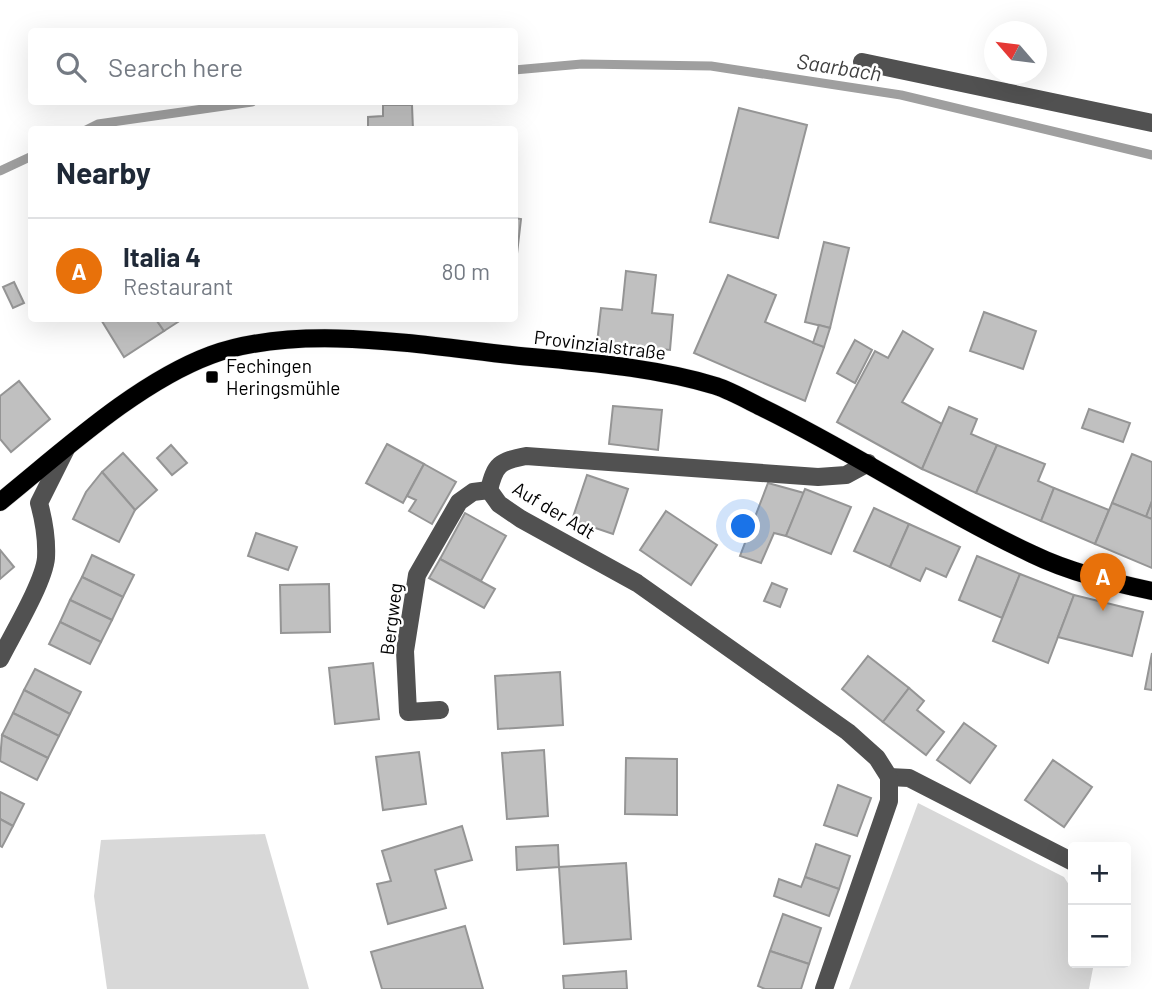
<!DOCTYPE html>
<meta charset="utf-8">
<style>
body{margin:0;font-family:Barlow,sans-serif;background:#f2f2f3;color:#1f2937}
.controls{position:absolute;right:21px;bottom:21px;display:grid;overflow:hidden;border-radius:7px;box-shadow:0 7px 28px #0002}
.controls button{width:63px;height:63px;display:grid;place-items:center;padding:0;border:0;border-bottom:2px solid #e0e1e3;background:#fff;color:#1f2937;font:35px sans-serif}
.compass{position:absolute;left:984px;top:21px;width:63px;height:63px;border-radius:50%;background:#fff;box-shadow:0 7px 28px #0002;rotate:298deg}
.you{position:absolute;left:744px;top:527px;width:24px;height:24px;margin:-18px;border:5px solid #fff;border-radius:50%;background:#1a73e8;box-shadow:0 0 0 10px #1a73e833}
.badge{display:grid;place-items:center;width:46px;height:46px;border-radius:50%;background:#000;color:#fff;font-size:23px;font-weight:700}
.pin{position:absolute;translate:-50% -58px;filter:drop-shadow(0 2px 4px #0008)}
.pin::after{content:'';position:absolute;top:37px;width:24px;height:21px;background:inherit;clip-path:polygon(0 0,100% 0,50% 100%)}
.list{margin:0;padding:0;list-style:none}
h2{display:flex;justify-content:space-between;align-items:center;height:91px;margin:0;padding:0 28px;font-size:30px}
h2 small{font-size:23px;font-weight:400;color:#747a83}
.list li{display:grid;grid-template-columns:46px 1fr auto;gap:21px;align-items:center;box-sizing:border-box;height:105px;padding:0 28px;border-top:2px solid #e0e1e3}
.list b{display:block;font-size:26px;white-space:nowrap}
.list p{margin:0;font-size:23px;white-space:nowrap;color:#747a83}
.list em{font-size:23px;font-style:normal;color:#747a83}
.icon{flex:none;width:38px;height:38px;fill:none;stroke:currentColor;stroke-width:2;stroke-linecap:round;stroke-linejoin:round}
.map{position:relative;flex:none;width:1152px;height:989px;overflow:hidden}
.search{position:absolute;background:#fff;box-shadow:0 7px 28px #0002;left:28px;top:28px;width:490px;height:77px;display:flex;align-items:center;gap:18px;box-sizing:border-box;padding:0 24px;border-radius:7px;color:#747a83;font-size:26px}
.panel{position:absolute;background:#fff;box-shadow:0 7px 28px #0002;left:28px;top:126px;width:490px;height:196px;border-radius:7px}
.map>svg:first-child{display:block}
.green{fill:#d8d8d8}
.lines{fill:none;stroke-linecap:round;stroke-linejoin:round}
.stream{stroke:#9f9f9f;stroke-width:9}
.building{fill:#c0c0c0;stroke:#959595;stroke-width:2}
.major-casing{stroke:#dbdbdb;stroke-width:19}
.minor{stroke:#515151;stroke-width:18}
.major{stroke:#000;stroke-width:18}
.poi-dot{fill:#000;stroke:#fff;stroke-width:2.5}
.labels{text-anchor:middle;stroke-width:5;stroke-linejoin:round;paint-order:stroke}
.street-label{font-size:19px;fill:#000;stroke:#fff}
.poi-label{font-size:19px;fill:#000;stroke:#fff;text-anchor:start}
.water-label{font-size:21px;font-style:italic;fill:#404040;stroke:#fff}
</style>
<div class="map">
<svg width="1152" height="989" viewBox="0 0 1152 989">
<rect width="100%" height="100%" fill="#fff"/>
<!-- green -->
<g class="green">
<path d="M918,803l146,74 9,14v72h21l-5,26h-240z"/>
<path d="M265,834l44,155h-202l-13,-93 7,-56z"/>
</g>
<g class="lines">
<!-- stream -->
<g class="stream">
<path d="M514,70l68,-6 129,2 190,29 251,60"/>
<path d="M86,130l12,-6 154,-22"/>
<path d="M0,171l32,-15"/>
</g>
</g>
<!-- building -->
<g class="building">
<path d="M383,105h29l1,25h-45v-13l15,-1z"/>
<path d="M739,108l68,17 -29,113 -68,-16z"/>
<path d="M514,218l7,1 -6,52 -1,-1z"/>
<path d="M824,242l25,6 -19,80 -25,-6z"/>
<path d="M626,271l30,4 -4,38 21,2 -3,35 -73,-7 4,-35 21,2z"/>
<path d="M728,275l48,20 -11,27 59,25 -19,54 -111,-48z"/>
<path d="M14,282l10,21 -11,5 -10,-21z"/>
<path d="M984,312l52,19 -13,38 -53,-18z"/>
<path d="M100,318h55l9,13 -40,26z"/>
<path d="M155,318h29l-20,13z"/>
<path d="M819,325l11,3 -6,19 -11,-4z"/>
<path d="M903,331l30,18 -31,53 40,22 -20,45 -85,-47 38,-71 13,7z"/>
<path d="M855,340l17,10 -17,33 -18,-10z"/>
<path d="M19,381l31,38 -39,33 -11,-13v-43z"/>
<path d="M613,406l49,4 -4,40 -49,-6z"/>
<path d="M949,407l28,12 -6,15 26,11 -21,48 -54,-24z"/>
<path d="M1089,409l41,14 -7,19 -41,-14z"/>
<path d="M387,444l37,20 -21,39 -37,-20z"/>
<path d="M171,445l16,18 -15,12 -15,-17z"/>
<path d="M997,445l48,19 -7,17 16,7 -13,33 -65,-28z"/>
<path d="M123,453l34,37 -22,20 -33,-38z"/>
<path d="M1132,454l20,8v39l-6,16 -34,-14z"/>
<path d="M424,464l32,18 -24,42 -23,-13 7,-11 -9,-4z"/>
<path d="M102,472l33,38 -16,32 -46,-23 13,-27z"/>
<path d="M587,475l41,14 -15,45 -41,-14z"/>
<path d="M768,483l36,10 -18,43 -12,-3 -13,30 -21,-7z"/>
<path d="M1054,488l55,22 -14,34 -54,-23z"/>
<path d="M805,489l46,18 -20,47 -45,-18z"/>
<path d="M1152,501v18l-6,-2z"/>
<path d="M1112,503l40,16v49l-57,-24z"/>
<path d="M874,508l35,16 -19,43 -36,-16z"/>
<path d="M666,511l51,34 -26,40 -51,-35z"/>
<path d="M465,513l41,23 -25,45 -41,-22z"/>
<path d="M909,524l51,23 -14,30 -20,-9 -6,13 -30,-14z"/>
<path d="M256,533l41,14 -9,23 -40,-14z"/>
<path d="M0,550l14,17 -14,12z"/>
<path d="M92,555l42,20 -11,22 -41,-20z"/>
<path d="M977,556l43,18 -18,44 -43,-18z"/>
<path d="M440,559l55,30 -11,19 -55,-30z"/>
<path d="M1020,574l54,21 -26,68 -55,-22z"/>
<path d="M82,577l41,20 -11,23 -42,-20z"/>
<path d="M772,583l15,6 -7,18 -16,-6z"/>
<path d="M329,584l1,48 -49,1 -1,-48z"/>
<path d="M1074,595l69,17 -11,44 -74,-19z"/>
<path d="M70,600l42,20 -11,22 -41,-20z"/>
<path d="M60,622l41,20 -11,22 -41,-20z"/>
<path d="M1152,653v37l-7,-1z"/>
<path d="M868,656l41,32 -26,34 -41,-33z"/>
<path d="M373,663l6,56 -44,5 -6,-56z"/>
<path d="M35,669l46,23 -11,22 -46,-24z"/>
<path d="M560,672l3,53 -65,4 -3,-53z"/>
<path d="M909,688l15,13 -7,9 27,22 -18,23 -43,-33z"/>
<path d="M24,690l46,24 -11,22 -46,-23z"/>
<path d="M13,713l46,23 -11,22 -46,-23z"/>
<path d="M964,723l32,23 -26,37 -33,-23z"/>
<path d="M2,735l46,23 -11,22 -37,-19z"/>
<path d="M544,750l4,66 -41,3 -5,-66z"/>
<path d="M419,752l7,52 -43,6 -7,-53z"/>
<path d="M626,758l51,1v56l-52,-1z"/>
<path d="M1053,760l39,27 -28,40 -39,-27z"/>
<path d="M838,785l33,13 -14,38 -33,-11z"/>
<path d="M0,792l24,12 -11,22 -13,-7z"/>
<path d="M0,819l13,7 -11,21 -2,-1z"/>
<path d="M462,826l10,34 -37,10 11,38 -58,16 -11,-40 14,-3 -9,-30z"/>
<path d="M816,844l34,12 -11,33 -34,-12z"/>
<path d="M558,845l1,22 -42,3 -1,-23z"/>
<path d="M626,863l5,76 -67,5 -5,-77z"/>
<path d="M805,877l34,12 -10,27 -55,-20 5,-17 22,8z"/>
<path d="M783,914l38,14 -12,36 -39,-13z"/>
<path d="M465,926l18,63h-101l-11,-37z"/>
<path d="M770,951l39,13 -8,25h-36l-7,-3z"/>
<path d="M626,971l1,18h-63l-1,-13z"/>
</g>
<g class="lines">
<!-- major casing -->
<g class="major-casing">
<path id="major" d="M0,502c62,-50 136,-119 211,-147 87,-32 209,-10 300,0 68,7 139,11 205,31 15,5 31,14 45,21 93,45 178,103 271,147 37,18 79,28 120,37"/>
</g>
<!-- minor -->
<g class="minor">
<path d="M862,62l290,61"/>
<path d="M0,659c12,-24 44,-77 46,-101 1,-19 -2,-37 -7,-55l27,-54"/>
<path d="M440,710l-32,2 -3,-61 12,-76 42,-73 14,-10 16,-2"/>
<path d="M889,777l20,1 164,84"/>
<path d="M824,989l65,-188v-24l-12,-19 -29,-26 -211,-149 -116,-64 -22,-15 -10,-14c6,-26 11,-29 37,-34l292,21 28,-2 22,-12"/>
</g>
<!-- major -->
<use href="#major" class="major"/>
</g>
<!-- markers -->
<rect class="poi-dot" x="205" y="370" width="14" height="14" rx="3.5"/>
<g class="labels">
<!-- street labels -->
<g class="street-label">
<text transform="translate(600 345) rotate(7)" y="7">Provinzialstraße</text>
<text transform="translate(554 510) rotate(31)" y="7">Auf der Adt</text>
<text transform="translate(391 619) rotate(-83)" y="7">Bergweg</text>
</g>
<!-- poi labels -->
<g class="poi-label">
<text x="226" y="373">Fechingen<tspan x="226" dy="22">Heringsmühle</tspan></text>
</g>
<!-- water labels -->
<g class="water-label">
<text transform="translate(839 68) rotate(9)" y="7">Saarbach</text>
</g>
</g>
</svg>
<div class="controls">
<button>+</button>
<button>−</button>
</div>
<svg class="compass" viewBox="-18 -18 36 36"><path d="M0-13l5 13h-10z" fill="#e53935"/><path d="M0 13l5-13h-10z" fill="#747a83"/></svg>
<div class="you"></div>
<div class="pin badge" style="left:1103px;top:611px;background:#e8710a">A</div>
<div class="search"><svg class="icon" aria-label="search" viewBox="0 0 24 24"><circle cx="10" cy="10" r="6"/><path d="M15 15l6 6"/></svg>Search here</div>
<section class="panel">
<h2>Nearby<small></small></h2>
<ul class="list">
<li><span class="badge" style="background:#e8710a">A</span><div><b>Italia 4</b><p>Restaurant</p></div><em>80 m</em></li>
</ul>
</section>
</div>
